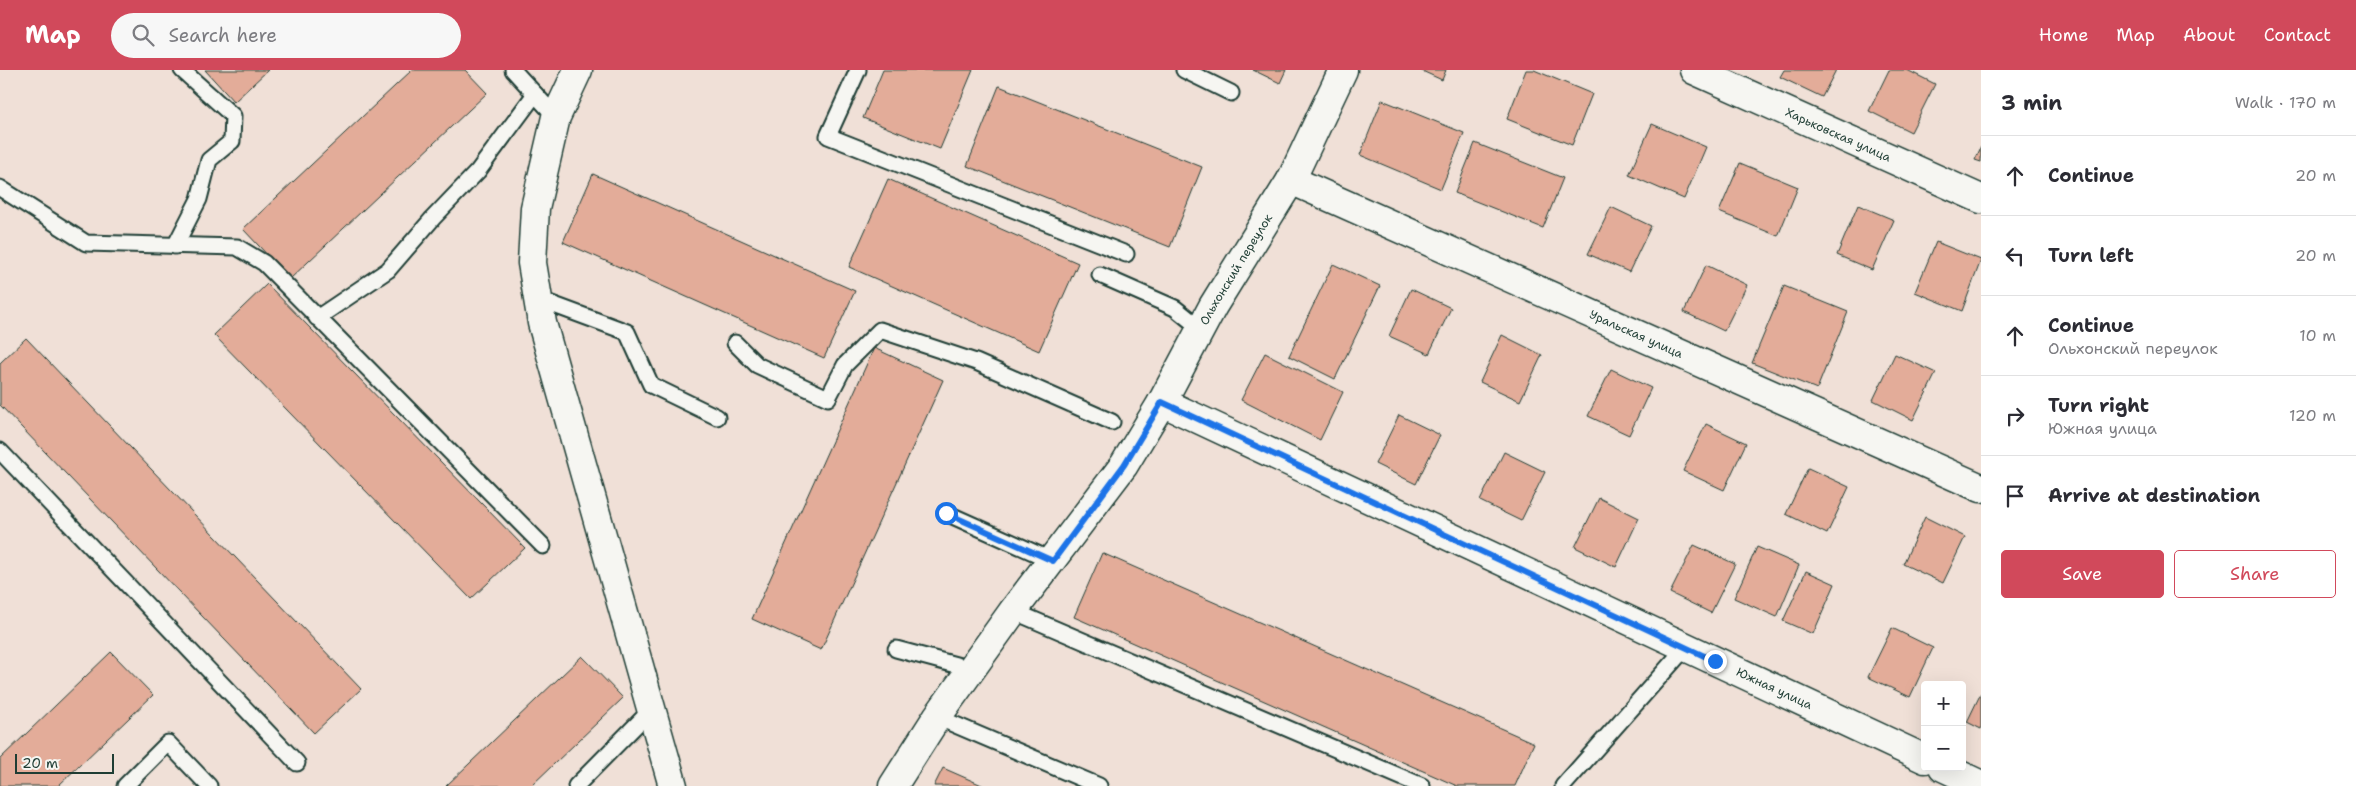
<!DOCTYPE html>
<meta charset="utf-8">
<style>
body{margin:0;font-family:"Shantell Sans",sans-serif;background:#f7f7f7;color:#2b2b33}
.controls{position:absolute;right:15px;bottom:15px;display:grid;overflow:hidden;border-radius:5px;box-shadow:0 5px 20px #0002}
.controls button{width:45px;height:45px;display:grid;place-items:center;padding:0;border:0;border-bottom:1px solid #e1e1e2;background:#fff;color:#2b2b33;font:25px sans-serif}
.scale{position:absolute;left:15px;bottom:12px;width:99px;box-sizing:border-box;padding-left:5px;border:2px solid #1f3d34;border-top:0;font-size:14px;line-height:18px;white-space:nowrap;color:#1f3d34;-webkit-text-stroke:4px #f6f6f2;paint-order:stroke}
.stop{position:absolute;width:15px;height:15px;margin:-11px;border:4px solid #1a73e8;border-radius:50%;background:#fff}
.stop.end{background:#1a73e8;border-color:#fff;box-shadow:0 1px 5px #0008}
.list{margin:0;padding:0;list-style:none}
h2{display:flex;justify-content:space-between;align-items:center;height:65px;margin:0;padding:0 20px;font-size:21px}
h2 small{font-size:16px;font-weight:400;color:#7c7c81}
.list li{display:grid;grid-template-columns:32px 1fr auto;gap:15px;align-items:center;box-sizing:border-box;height:80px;padding:0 20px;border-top:1px solid #e1e1e2}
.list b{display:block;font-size:19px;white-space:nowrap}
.list p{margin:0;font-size:16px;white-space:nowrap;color:#7c7c81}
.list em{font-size:16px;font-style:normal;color:#7c7c81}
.actions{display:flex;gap:10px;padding:15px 20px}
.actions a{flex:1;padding:11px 0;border:1px solid #d1495b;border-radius:5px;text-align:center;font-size:18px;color:#d1495b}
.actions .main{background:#d1495b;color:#fff}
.icon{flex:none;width:28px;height:28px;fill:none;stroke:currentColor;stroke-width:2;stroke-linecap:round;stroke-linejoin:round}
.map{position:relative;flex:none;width:1981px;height:716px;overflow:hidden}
header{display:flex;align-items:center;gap:30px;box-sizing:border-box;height:70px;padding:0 25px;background:#d1495b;color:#fff}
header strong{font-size:24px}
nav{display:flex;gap:28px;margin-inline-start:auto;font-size:18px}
.search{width:350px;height:45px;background:#f7f7f7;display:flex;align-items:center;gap:12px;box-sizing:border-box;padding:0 18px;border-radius:28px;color:#7c7c81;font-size:19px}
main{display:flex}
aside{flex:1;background:#fff}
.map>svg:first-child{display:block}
.building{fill:#e3ac99;stroke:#1f3d34}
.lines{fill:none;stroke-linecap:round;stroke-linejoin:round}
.lane-casing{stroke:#1f3d34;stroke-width:19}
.street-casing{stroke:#1f3d34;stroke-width:31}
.secondary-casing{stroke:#1f3d34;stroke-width:31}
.lane{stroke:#f6f6f2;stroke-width:15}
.street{stroke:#f6f6f2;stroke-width:28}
.secondary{stroke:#f6f6f2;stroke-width:28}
.route{stroke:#1a73e8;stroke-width:6}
.labels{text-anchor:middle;stroke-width:4;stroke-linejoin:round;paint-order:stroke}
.street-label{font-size:12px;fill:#1f3d34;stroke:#f6f6f2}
</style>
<header>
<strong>Map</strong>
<div class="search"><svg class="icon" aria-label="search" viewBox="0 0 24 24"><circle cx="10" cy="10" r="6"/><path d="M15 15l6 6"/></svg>Search here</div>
<nav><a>Home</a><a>Map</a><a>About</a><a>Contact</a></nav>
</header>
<main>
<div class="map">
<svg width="1981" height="716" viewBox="0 0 1981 716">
<rect width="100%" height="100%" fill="#f0e0d7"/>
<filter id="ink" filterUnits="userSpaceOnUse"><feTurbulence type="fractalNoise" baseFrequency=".02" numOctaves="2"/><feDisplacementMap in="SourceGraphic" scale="10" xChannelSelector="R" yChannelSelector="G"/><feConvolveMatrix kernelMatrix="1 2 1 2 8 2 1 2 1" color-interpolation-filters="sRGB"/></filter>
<g filter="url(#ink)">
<!-- building -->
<g class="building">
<path d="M205,0h63l-34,32z"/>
<path d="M412,0h53l22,23 -197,186 -47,-50z"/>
<path d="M883,0h90l-33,79 -77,-31z"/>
<path d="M1253,0h33l-6,13z"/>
<path d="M1420,0h26l-4,10z"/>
<path d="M1526,0h8l58,24 -20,51 -65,-26z"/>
<path d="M1784,0h52l-14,27 -42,-20z"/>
<path d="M1889,0h18l28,14 -24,48 -42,-21z"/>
<path d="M999,16l203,81 -32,80 -203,-81z"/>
<path d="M1382,30l82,33 -23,56 -81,-34z"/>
<path d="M1652,54l54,23 -22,52 -55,-24z"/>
<path d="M1475,73l88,35 -20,50 -88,-35z"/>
<path d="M1981,77v15l-6,-2z"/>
<path d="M1740,93l58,24 -20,49 -59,-24z"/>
<path d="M593,104l262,117 -31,67 -261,-116z"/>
<path d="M888,109l190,84 -39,88 -190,-84z"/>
<path d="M1858,135l36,15 -22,50 -35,-15z"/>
<path d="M1611,137l40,19 -22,46 -41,-18z"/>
<path d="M1936,172l45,18 -19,51 -47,-19z"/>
<path d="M1333,194l47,22 -45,93 -46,-23z"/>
<path d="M1706,195l41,20 -23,46 -40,-19z"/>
<path d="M267,214l258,264 -54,51 -257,-264z"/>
<path d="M1784,216l64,26 -31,77 -65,-26z"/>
<path d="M1411,219l40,19 -22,46 -40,-18z"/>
<path d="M1502,265l40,20 -22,46 -40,-19z"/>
<path d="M26,268l335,351 -47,44 -314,-328v-42z"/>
<path d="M874,278l69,32 -122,270 -69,-31z"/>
<path d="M1265,283l78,39 -23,48 -79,-40z"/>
<path d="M1895,284l41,19 -23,47 -40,-20z"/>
<path d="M1611,299l40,19 -22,47 -41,-19z"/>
<path d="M1399,345l41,20 -24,49 -41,-20z"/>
<path d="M1706,354l40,19 -22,47 -41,-19z"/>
<path d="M1504,382l41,20 -24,49 -41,-20z"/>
<path d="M1808,398l41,19 -22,47 -41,-20z"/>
<path d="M1599,428l40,20 -23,49 -41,-20z"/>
<path d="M1925,447l40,20 -22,46 -40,-19z"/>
<path d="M1694,475l41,19 -24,49 -41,-20z"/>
<path d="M1757,477l42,18 -22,52 -43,-19z"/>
<path d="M1102,483l432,190 -19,43h-58l-383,-169z"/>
<path d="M1806,501l29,13 -22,50 -30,-13z"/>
<path d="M1892,558l41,20 -23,49 -42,-20z"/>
<path d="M111,582l42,43 -95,91h-58v-27z"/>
<path d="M582,586l41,42 -92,88h-85z"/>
<path d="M1981,623v36l-14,-7z"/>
<path d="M943,698l41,18h-50z"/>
</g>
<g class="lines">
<!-- lane casing -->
<g class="lane-casing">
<g id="lane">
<path d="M513,0l43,47"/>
<path d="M858,0l-30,66 298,118"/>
<path d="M1184,0l47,23"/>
<path d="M0,118l86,55 151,4 27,16 279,283"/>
<path d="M175,176l24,-47 10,-39 23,-19 1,-25 -51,-46"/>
<path d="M1100,205l75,33 26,21"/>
<path d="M538,229l89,33 24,53 66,32"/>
<path d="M317,248l71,-48 45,-52 45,-47 57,-77"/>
<path d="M735,273l22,22 71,33 17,-33 35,-35 96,32 136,60"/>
<path d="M0,381l297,312"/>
<path d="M946,443l107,48"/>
<path d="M1013,541l409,175"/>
<path d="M896,579l75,20"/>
<path d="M937,647l162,69"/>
<path d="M125,716l43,-43 41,43"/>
<path d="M576,716l76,-77"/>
<path d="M1563,716l123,-139"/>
</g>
</g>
<!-- street casing -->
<g class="street-casing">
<g id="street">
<path id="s1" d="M1694,0l287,129"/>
<path id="s2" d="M1291,110l690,308"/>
<path id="s3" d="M1162,332l763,357"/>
<path d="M1943,697l38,18"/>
<path id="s4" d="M893,716l44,-69 76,-106 111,-146 38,-63 51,-96 78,-126 52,-110"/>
</g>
</g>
<!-- secondary casing -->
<g class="secondary-casing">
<path id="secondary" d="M578,0l-22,47 -21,91 -3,55 10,60 131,463"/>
</g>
<!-- lane -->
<use href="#lane" class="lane"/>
<!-- street -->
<use href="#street" class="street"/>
<!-- secondary -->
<use href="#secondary" class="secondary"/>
</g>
</g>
<g class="lines" filter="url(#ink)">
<!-- route -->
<path class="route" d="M946,443l107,48 71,-96 38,-63 553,259"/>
</g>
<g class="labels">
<!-- street labels -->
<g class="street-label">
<text dy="4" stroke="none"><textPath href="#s1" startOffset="158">Харьковская улица</textPath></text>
<text dy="4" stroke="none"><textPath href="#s4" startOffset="621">Ольхонский переулок</textPath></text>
<text dy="4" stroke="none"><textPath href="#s2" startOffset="378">Уральская улица</textPath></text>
<text dy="4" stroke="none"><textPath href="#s3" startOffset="676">Южная улица</textPath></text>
</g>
</g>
</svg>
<div class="controls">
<button>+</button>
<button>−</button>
</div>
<div class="scale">20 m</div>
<div class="stop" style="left:946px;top:443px"></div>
<div class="stop end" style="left:1715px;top:591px"></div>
</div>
<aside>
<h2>3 min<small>Walk · 170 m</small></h2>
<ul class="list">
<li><svg class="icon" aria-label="ahead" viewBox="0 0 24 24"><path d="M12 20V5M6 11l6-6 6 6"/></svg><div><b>Continue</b></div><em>20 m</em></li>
<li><svg class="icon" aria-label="left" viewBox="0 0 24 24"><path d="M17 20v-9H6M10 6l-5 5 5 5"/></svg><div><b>Turn left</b></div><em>20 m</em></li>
<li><svg class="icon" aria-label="ahead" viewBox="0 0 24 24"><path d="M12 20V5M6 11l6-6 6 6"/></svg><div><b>Continue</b><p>Ольхонский переулок</p></div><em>10 m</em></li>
<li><svg class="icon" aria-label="right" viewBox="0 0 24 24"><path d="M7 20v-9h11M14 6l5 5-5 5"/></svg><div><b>Turn right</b><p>Южная улица</p></div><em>120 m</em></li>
<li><svg class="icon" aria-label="arrive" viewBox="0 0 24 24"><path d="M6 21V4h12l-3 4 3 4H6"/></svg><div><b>Arrive at destination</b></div></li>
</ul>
<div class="actions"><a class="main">Save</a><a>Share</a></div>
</aside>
</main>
